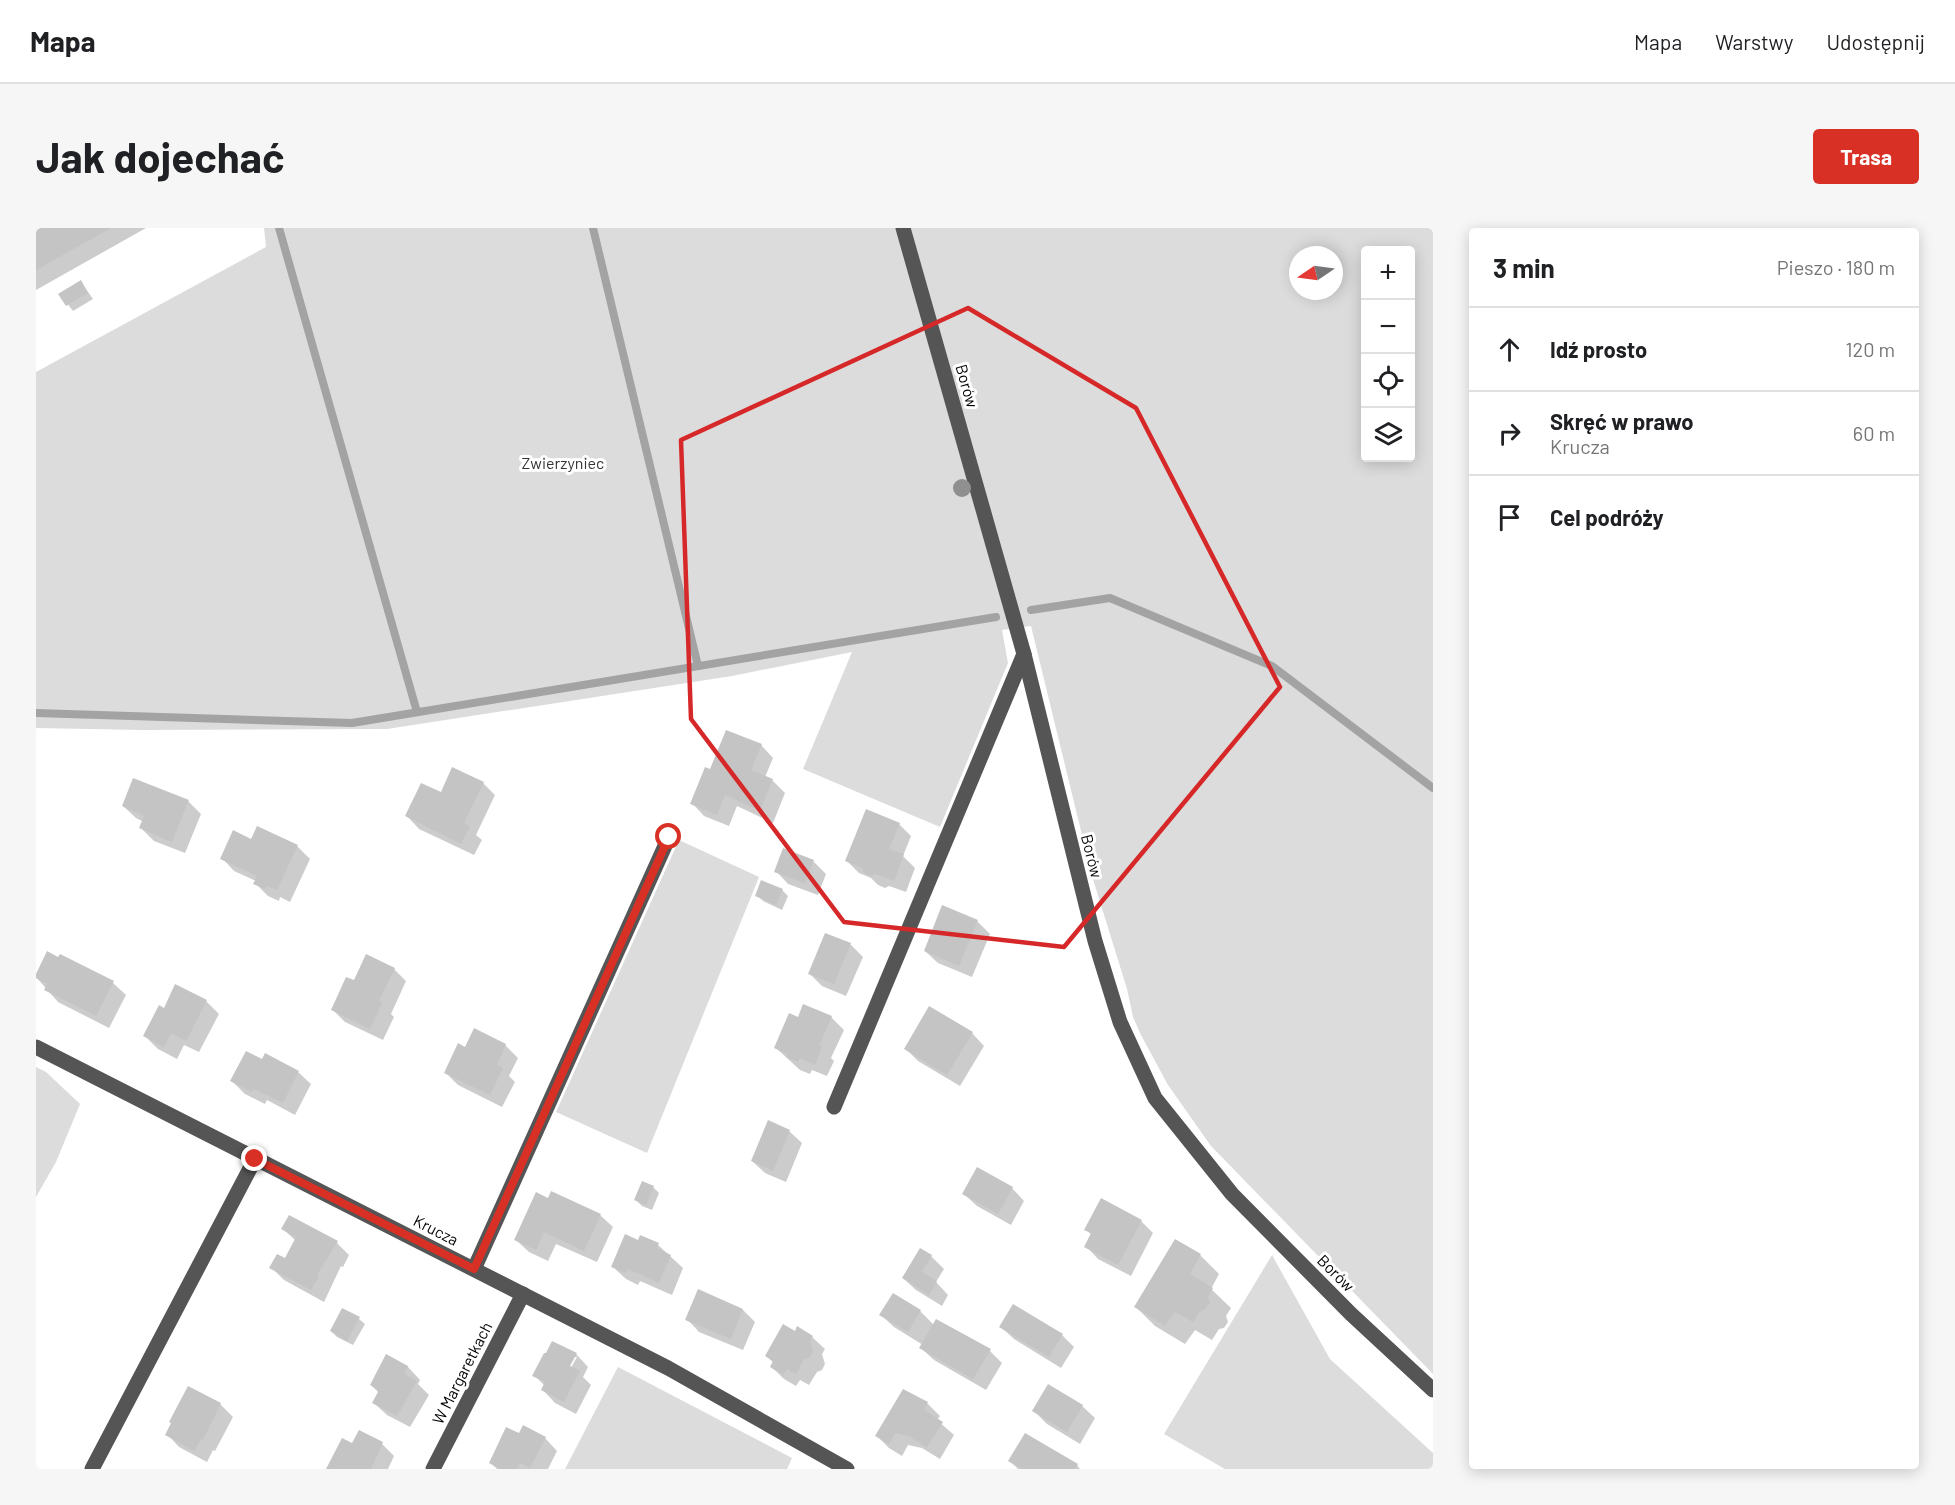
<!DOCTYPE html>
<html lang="pl">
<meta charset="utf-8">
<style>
body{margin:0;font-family:Barlow,sans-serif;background:#f6f6f6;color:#202124}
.controls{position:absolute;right:18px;top:18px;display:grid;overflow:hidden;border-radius:6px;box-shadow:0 3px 15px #0003}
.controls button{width:54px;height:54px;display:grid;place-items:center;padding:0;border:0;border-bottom:2px solid #e0e0e0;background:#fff;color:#202124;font:30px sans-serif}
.compass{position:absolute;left:1253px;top:18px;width:54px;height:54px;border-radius:50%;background:#fff;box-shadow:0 3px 15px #0003;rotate:257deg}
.stop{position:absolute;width:18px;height:18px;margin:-14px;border:4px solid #d93025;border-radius:50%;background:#fff}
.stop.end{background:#d93025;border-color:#fff;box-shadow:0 2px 6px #0008}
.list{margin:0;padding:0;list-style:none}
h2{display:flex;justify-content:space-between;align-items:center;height:78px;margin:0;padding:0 24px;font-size:26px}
h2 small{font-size:20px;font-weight:400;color:#757577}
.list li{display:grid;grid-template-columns:39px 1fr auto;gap:18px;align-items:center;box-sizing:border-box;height:84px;padding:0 24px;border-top:2px solid #e0e0e0}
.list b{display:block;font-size:22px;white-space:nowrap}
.list p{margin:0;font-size:20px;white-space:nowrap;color:#757577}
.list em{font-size:20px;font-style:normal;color:#757577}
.icon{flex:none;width:33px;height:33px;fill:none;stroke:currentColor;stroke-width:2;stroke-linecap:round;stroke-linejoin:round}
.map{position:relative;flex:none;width:1397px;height:1241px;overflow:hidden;border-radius:6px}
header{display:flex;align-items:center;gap:36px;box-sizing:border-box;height:84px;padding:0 30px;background:#fff;border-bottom:2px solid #e0e0e0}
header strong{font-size:28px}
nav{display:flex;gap:33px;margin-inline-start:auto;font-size:21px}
.intro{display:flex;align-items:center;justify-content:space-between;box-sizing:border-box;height:144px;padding:0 36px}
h1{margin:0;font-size:42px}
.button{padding:15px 27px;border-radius:6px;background:#d93025;color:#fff;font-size:21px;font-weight:700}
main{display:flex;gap:36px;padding:0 36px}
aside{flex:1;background:#fff;border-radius:6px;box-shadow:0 3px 15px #0003}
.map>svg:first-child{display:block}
.green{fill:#dcdcdc;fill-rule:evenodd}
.shadow{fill:#0003;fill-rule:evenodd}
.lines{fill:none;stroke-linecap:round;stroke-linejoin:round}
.stream{stroke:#a3a3a3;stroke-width:8}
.building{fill:#c4c4c4}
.minor{stroke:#555;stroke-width:15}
.tree{fill:#8f8f8f}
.route{stroke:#d93025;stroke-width:8}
.marked{fill:none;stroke:#d62828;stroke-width:4.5;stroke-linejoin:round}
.labels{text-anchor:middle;stroke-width:6;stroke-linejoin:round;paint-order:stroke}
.street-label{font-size:16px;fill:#000;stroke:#fff}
.park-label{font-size:16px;fill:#333;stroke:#fff}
</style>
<header>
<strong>Mapa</strong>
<nav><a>Mapa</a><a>Warstwy</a><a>Udostępnij</a></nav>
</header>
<div class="intro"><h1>Jak dojechać</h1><a class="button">Trasa</a></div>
<main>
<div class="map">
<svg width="1397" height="1241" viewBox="0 0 1397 1241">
<rect width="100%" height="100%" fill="#fff"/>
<!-- green -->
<g class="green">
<path d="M228,0h1169v1146l-222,-228 -43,-61 -27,-50 -8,-18 -6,-28 -35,-113 -61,-250 -29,4 6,33 -68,164 -137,-58 49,-117 -120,24 -345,53 -244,1 -107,-2v-356l230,-125zM1330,22h44v208h-44zM1262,27h36v36h-36z"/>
<path d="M643,612l80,37 -112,276 -91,-41z"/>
<path d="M0,839l10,5 34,32 -24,58 -20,35z"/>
<path d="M1236,1027l58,104 103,94v16h-208l-61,-35z"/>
<path d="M582,1139l174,91 -5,11h-222z"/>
</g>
<!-- shadow -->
<g class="shadow">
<path d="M4,0h106l-110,62v-60z"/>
<path d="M45,54l12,17 -20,12 -13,-17z"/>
<path d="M725,517l12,13 -8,19 7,3 13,13 -12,30 -36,-17 -8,20 -25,-10 -12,-13 19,-32z"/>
<path d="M98,552l55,22 12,12 -16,39 -31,-12 -13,-13 3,-6 -8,-4 -13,-12z"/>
<path d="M447,555l12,12 -19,40 6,5 -8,15 -55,-26 -12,-13 34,-22z"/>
<path d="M863,596l12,12 -8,20 12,12 -9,24 -17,-6 -4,2 -7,-3 -7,-7 -12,-5 -12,-12z"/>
<path d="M216,613l45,5 13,13 -20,43 -10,-5 -1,4 -11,-5 -13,-13 1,-2 -22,-10 -12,-13z"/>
<path d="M777,633l13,13 -8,21 -30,-11 -12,-13z"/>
<path d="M746,662l6,6 -6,14 -19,-9 -6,-6z"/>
<path d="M907,679l35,15 12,12 -18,43 -34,-14 -13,-12z"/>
<path d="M814,716l13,13 -17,39 -24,-10 -13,-13z"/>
<path d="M24,728l53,27 13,12 -17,33 -51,-26 -22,-25z"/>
<path d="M358,741l12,12 -15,33 3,3 -11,23 -38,-18 -13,-13 22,-27z"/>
<path d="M170,773l13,13 -20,38 -15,-7 -7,14 -19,-10 -13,-13 19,-26z"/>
<path d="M795,789l13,13 -13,28 3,3 -7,15 -15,-6 -2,4 -10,-4 -24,-22 23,-29z"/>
<path d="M439,802l30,15 13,13 -9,18 6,6 -13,25 -44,-22 -12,-12 20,-24z"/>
<path d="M936,805l12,13 -24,40 -42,-25 -12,-12z"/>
<path d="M227,833l35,11 13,12 -16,31 -28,-15 -2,4 -20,-10 -13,-13z"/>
<path d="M753,903l13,12 -16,39 -21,-9 -13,-12z"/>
<path d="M617,959l6,6 -7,17 -10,-4 -6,-6z"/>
<path d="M976,960l12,13 -13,24 -34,-19 -13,-12z"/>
<path d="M513,972l51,15 13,12 -16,35 -41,-18 -8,17 -19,-9 -13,-12z"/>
<path d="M1105,993l12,12 -22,43 -33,-17 -12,-13 6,-11 -6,-5z"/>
<path d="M247,1001l54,14 12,12 -6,12 -2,-1 -17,36 -40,-22 -13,-13 15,-7 10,-19z"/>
<path d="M605,1009l17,8 25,23 -11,27 -32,-14 -2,4 -12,-6 -13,-12 26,-25z"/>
<path d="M1140,1013l24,14 19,19 -8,15 20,19 -5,8 2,6 -4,6 -5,1 -7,11 -17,-10 -10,14 -30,-18 -19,-19z"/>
<path d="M895,1028l13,13 -8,13 12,13 -6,11 -26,-16 -13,-12z"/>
<path d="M858,1067l26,16 14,14 56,26 12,12 -16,27 -52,-30 -13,-12 2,-3 -29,-18 -13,-12z"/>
<path d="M707,1082l12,12 -12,28 -44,-18 -12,-13z"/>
<path d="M323,1091l6,5 -12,21 -16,-8 -6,-6z"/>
<path d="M965,1099l61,8 12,12 -13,21 -47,-29z"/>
<path d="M760,1105l16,4 13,12 -3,5 3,10 -3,6 -5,2 -8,13 -9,-5 -4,6 -12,-7 -12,-12 2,-4 -8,-7z"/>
<path d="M540,1126l12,13 -5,10 8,8 -15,29 -21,-11 -12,-13 2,-4 -11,-11zM537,1129h4l-9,16 -3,-1z"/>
<path d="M351,1128l21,11 12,13 -2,4 11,11 -19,32 -23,-12 -13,-12 5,-10 -8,-8z"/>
<path d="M881,1169l11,7 12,12 -3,4 17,15 -14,24 -18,-11 -14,-3 -6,11 -13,-8 -12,-12z"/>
<path d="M184,1176l13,13 -18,34 -2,-1 -6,12 -28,-15 -12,-13z"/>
<path d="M1046,1178l13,12 -15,26 -33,-20 -13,-13z"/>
<path d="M483,1207l26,3 12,13 -9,18h-51l-6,-6z"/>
<path d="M346,1216l12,12 -6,13h-60l25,-24z"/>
<path d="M974,1233l67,4 3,4h-62z"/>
</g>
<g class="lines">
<!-- stream -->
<g class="stream">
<path d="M243,0l138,484"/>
<path d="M557,0l105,438"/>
<path d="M995,382l79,-12 162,68 161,122"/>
<path d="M0,485l316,10 644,-106"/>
</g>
</g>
<!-- building -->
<g class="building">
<path d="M0,0h75l-75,42z"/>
<path d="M45,52l7,13 -22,13 -8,-12z"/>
<path d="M690,502l36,14 -11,26 22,9 -13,32 -35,-16 -8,20 -27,-11 15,-37 5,2z"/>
<path d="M416,539l32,15 -20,41 6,3 -9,18 -56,-28 16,-33 20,9z"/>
<path d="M97,550l56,22 -17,42 -33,-14 5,-12 -22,-10z"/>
<path d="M830,581l34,14 -11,26 15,5 -10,27 -18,-7 -5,2 -7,-3 -2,-5 -17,-7z"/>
<path d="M221,598l41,19 -21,45 -10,-4 -1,3 -13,-5 4,-8 -37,-17 13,-29 18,9z"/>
<path d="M747,620l31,12 -9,23 -31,-11z"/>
<path d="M725,652l22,9 -7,16 -21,-9z"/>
<path d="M906,677l36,15 -19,46 -35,-15z"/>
<path d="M789,705l26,10 -17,41 -26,-10z"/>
<path d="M11,723l11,6 2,-3 54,27 -18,35 -52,-26 3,-6 -11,-6v-4z"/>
<path d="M330,726l29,14 -16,33 3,2 -12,26 -39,-19 15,-33 8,3z"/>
<path d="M139,756l32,16 -21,41 -15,-8 -7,14 -21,-11 16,-31 5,3z"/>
<path d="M767,776l29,12 -13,30 3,1 -7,18 -15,-7 -2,4 -12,-5 1,-3 -13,-6 15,-35 9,4z"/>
<path d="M893,778l44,26 -26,43 -43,-26z"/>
<path d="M438,800l32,16 -9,21 6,3 -13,27 -46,-22 14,-30 7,4z"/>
<path d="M210,823l16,8 3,-6 34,18 -16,32 -29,-14 -2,3 -22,-11z"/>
<path d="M732,892l22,10 -17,41 -22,-10z"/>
<path d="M941,939l36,20 -15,27 -36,-20z"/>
<path d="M606,953l12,5 -8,19 -12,-5z"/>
<path d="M515,963l50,23 -17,37 -40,-19 -8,18 -22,-10 22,-48 12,6z"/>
<path d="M1065,970l41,22 -24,45 -34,-18 7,-14 -7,-3z"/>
<path d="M253,987l49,26 -21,34 2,1 -8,14 -42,-22 8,-14 8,4 11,-21 -15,-8z"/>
<path d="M589,1006l13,6 2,-5 19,8 -2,5 14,7 -12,28 -31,-14 -2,4 -15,-6z"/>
<path d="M1139,1011l26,15 -11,20 23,14 -5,9 2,5 -5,7 -5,2 -7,11 -18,-10 -10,14 -31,-19z"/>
<path d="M884,1020l12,7 -10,17 15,9 -8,14 -27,-17z"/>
<path d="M662,1061l45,20 -12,30 -46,-19z"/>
<path d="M857,1065l28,17 -13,22 -29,-17z"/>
<path d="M977,1076l50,30 -14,23 -50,-30z"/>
<path d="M306,1080l18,9 -13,24 -17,-10z"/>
<path d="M900,1091l55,30 -18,30 -54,-31z"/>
<path d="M747,1096l12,7 2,-5 16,10 -3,5 3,10 -4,7 -5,1 -8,15 -9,-5 -4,6 -13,-8 3,-6 -8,-5z"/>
<path d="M516,1113l25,12 -7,13 10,5 -16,31 -23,-12 4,-8 -13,-6 12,-23h2z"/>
<path d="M350,1126l22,12 -4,8 13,7 -20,35 -25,-13 7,-13 -9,-5z"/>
<path d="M1012,1156l35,21 -16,27 -35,-21z"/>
<path d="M152,1158l33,17 -18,37 -2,-1 -7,12 -29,-16 6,-12 -2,-1z"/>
<path d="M867,1161l25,13 -4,8 19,12 -16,25 -19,-11 -13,-3 -6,11 -14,-8z"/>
<path d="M487,1197l23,12 -16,31 -10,-5 -3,6h-17l-11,-6 17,-36 13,6z"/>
<path d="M323,1202l24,12 -12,27h-45l16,-31 10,5z"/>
<path d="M989,1205l53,31 -3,5h-53l-14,-8z"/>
</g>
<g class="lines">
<!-- minor -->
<g class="minor">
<path d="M867,0l121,426 71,287 25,81 35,76 77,96 119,120 82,76"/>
<path d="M0,819l632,321 179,101"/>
<path d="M798,879l190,-453"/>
<path d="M438,1041l195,-432"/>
<path d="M56,1241l163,-310"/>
<path d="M397,1241l90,-175"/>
</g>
</g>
<!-- trees -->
<circle class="tree" cx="926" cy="260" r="9"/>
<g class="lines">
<!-- route -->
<path class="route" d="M219,931l219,110 195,-432"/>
</g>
<!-- marked area -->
<path class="marked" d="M932,80l168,100 144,279 -216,260 -220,-25 -153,-203 -10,-279z"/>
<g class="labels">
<!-- street labels -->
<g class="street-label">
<text transform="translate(931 158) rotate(74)" y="6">Borów</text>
<text transform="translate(1056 628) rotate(76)" y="6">Borów</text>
<text transform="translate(400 1002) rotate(27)" y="6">Krucza</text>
<text transform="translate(1300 1045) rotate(45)" y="6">Borów</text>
<text transform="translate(426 1145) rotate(-63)" y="6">W Margaretkach</text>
</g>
<!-- park labels -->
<g class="park-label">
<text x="527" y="241">Zwierzyniec</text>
</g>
</g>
</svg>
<div class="controls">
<button>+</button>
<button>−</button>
<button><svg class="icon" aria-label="locate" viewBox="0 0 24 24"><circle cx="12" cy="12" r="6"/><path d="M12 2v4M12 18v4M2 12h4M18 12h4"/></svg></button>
<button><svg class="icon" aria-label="layers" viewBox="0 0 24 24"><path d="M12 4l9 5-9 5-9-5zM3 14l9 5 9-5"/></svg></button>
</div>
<svg class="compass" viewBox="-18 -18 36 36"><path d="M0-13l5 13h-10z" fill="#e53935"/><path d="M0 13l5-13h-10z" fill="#757577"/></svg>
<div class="stop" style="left:633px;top:609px"></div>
<div class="stop end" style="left:219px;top:931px"></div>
</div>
<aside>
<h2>3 min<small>Pieszo · 180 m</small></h2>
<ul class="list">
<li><svg class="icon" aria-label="ahead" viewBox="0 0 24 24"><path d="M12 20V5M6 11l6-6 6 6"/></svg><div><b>Idź prosto</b></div><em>120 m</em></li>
<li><svg class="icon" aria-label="right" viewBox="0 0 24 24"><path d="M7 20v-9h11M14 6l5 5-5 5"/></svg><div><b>Skręć w prawo</b><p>Krucza</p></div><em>60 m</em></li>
<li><svg class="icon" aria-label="arrive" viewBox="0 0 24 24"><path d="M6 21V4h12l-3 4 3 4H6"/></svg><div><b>Cel podróży</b></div></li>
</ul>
</aside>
</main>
